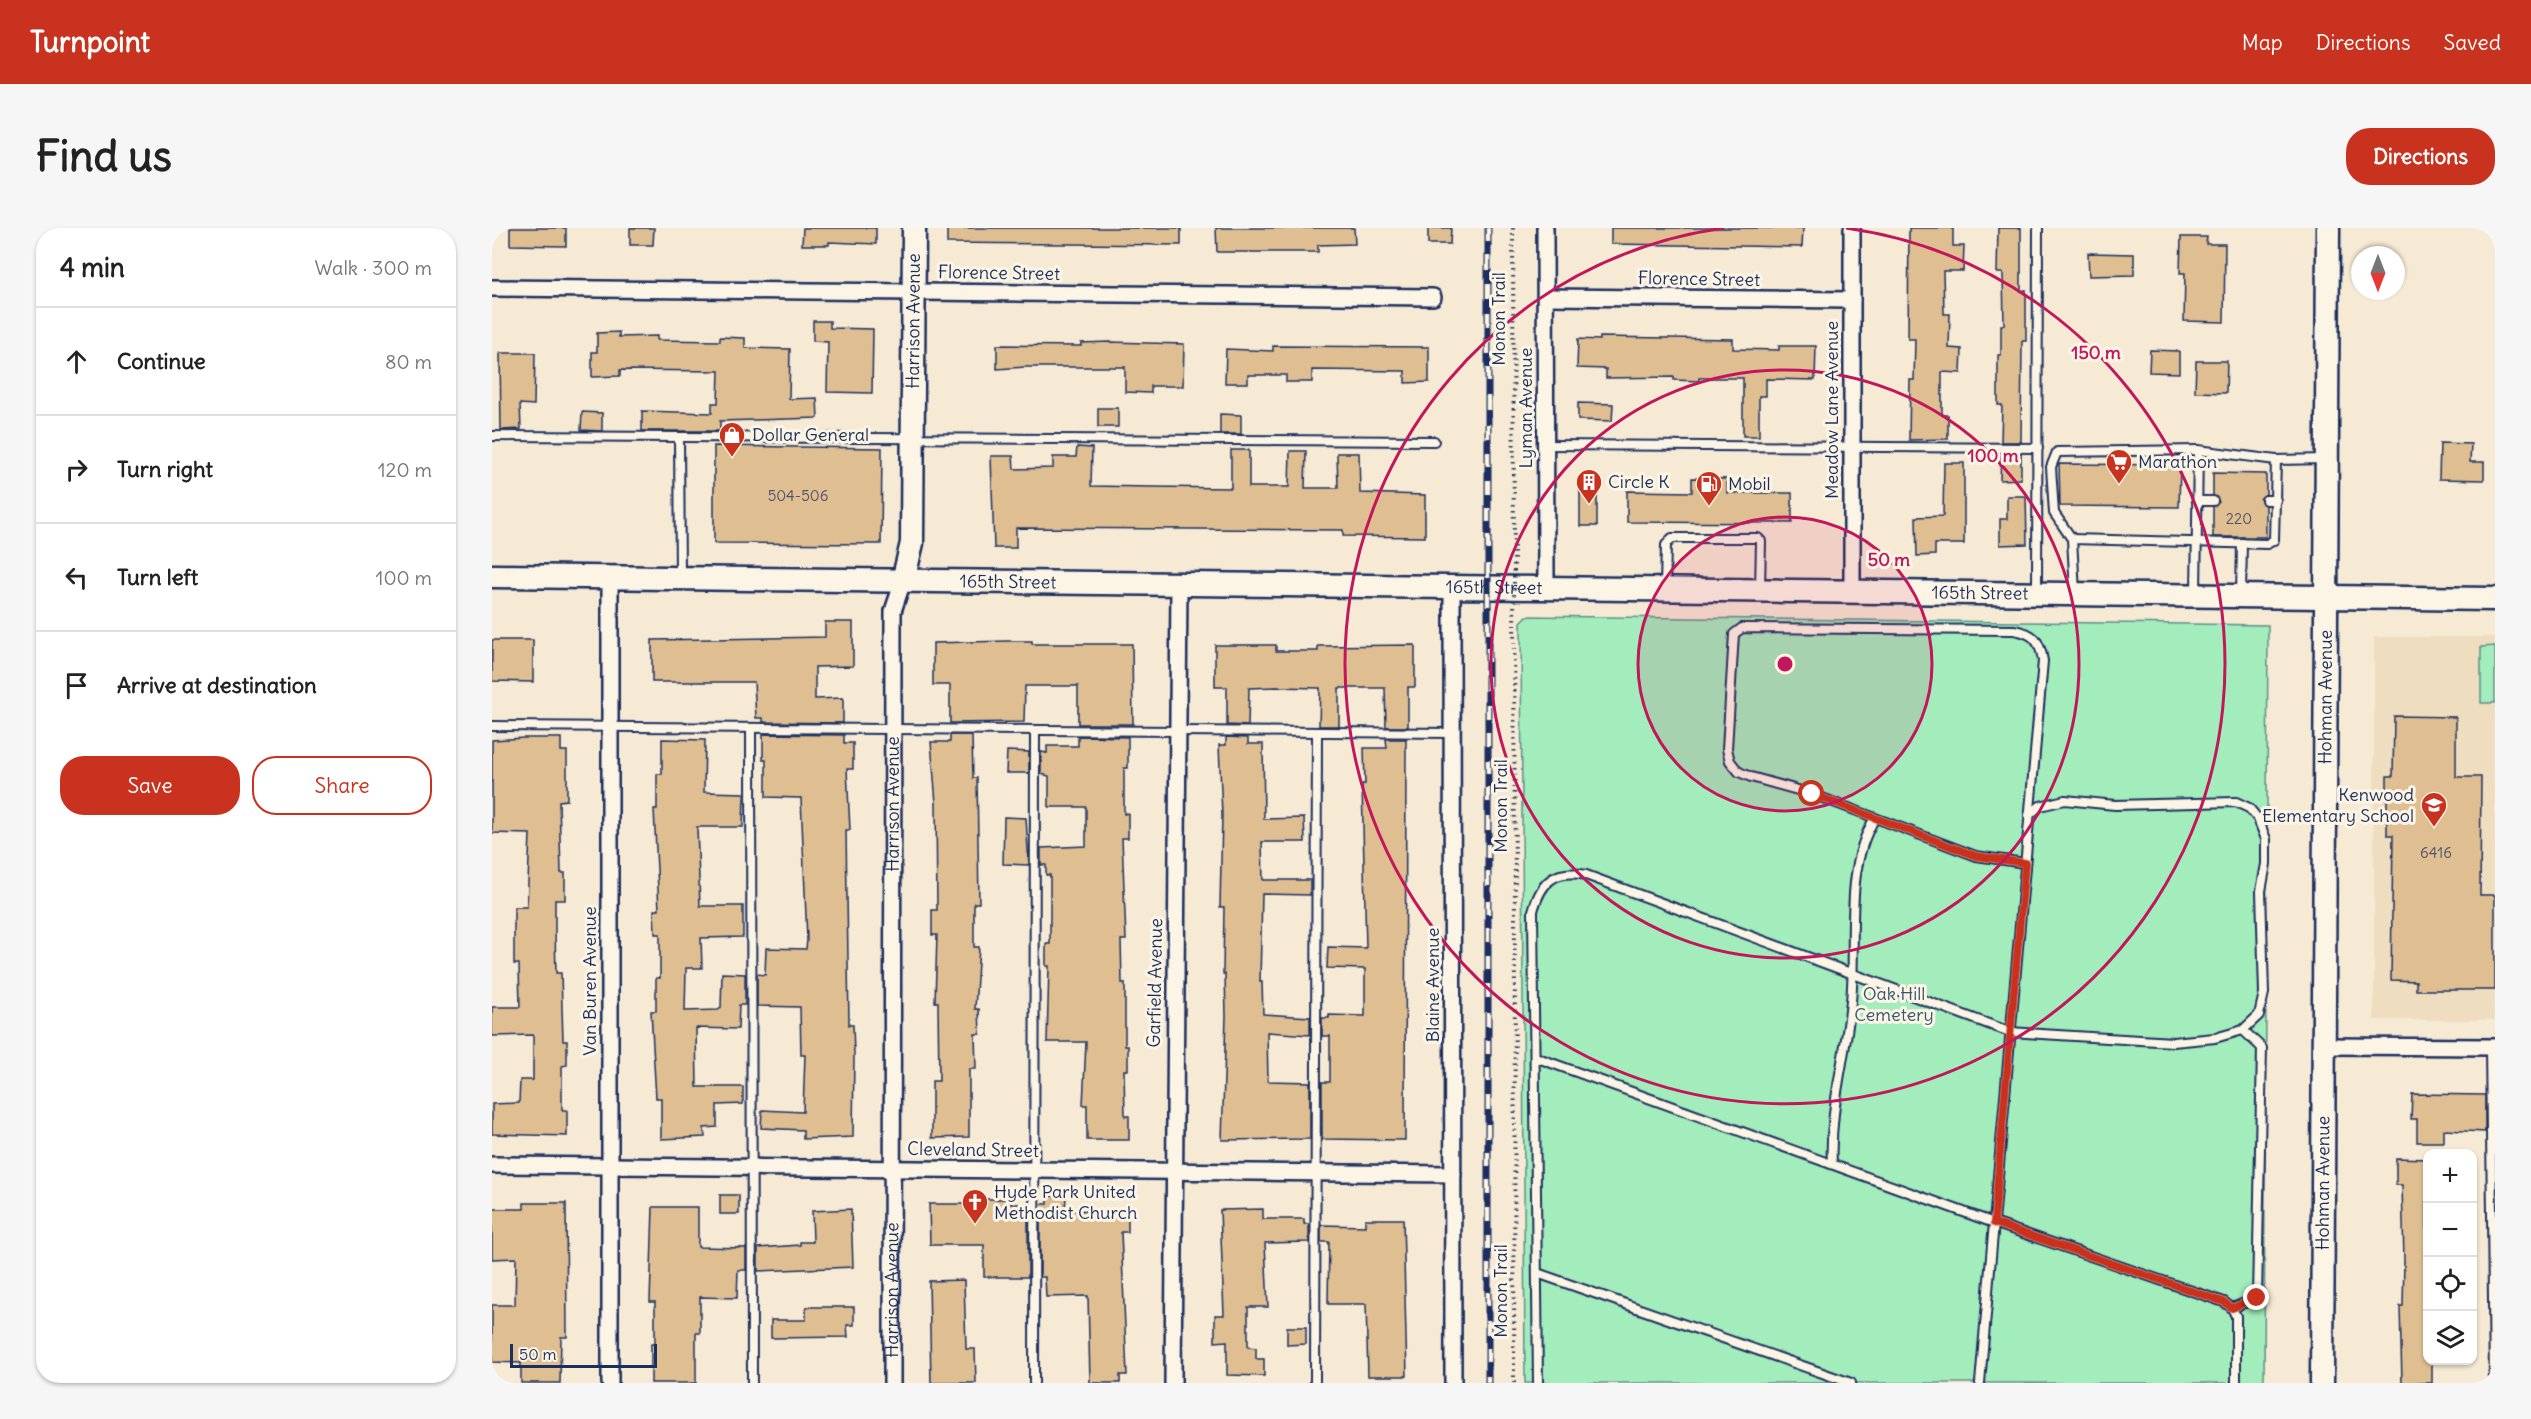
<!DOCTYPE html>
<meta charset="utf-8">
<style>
body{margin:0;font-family:Delius,sans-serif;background:#f6f6f6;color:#222}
.controls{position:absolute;right:18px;bottom:18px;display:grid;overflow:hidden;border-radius:12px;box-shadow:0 2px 4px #0004}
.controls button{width:54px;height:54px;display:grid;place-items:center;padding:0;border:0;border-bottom:2px solid #e0e0e0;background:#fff;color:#222;font:30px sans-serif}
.compass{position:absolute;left:1859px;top:18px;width:54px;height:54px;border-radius:50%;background:#fff;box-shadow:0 2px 4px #0004;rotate:180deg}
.scale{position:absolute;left:18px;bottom:15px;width:147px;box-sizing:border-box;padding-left:6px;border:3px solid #1b2f5e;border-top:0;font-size:16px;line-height:21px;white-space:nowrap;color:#1b2f5e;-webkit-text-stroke:4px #fcf5e5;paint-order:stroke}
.stop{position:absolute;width:18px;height:18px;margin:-14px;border:4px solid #c8321e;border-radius:50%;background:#fff}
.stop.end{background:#c8321e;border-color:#fff;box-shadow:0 2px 6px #0008}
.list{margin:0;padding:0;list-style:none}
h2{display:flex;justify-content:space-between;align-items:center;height:78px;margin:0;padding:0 24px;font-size:26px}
h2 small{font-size:20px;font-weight:400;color:#767676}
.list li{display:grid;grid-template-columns:39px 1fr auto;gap:18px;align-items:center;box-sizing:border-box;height:108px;padding:0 24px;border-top:2px solid #e0e0e0}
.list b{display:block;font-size:22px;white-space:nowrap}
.list em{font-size:20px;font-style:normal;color:#767676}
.actions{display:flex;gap:12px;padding:18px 24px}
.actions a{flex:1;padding:14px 0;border:2px solid #c8321e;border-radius:24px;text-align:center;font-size:21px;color:#c8321e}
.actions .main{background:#c8321e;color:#fff}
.icon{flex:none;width:33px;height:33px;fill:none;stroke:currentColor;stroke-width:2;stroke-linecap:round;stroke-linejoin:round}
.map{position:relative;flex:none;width:2003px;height:1155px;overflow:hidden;border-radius:24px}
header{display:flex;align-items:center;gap:36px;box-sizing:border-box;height:84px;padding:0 30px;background:#c8321e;color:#fff}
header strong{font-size:28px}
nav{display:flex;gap:33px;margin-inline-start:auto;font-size:21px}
.intro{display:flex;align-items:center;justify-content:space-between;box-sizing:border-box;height:144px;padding:0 36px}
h1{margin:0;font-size:42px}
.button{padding:15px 27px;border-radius:24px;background:#c8321e;color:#fff;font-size:21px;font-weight:700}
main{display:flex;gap:36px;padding:0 36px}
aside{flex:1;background:#fff;border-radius:24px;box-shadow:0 2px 4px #0004}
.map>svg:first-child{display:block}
.built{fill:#efddc0}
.green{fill:#a3ecbb;stroke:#5f8e8c;stroke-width:1.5}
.building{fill:#dfbe91;stroke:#1b2f5e;stroke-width:1.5}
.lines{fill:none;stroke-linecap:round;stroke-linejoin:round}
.lane-casing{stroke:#1b2f5e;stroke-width:12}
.street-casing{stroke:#1b2f5e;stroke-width:20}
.secondary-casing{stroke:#1b2f5e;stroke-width:27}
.path{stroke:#1b2f5e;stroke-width:4;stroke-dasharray:1.5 4.5;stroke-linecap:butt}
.lane{stroke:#fcf5e5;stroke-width:8}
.street{stroke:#fcf5e5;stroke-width:15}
.secondary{stroke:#fcf5e5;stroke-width:22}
.rail-casing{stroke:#1b2f5e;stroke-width:7}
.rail{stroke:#fcf5e5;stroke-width:4.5;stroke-dasharray:14;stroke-linecap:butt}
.path-bridge{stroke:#1b2f5e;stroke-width:4;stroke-dasharray:1.5 4.5;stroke-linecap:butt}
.route{stroke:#c8321e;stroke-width:8}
.ring{fill:none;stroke:#c2185b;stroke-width:3}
.labels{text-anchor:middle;stroke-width:6;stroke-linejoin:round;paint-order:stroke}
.number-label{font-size:15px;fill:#4c536b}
.street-label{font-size:18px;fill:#1b2f5e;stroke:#fcf5e5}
.poi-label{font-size:18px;fill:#1b2f5e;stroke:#fcf5e5;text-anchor:start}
.park-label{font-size:18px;fill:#365571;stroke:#fcf5e5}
.centre{fill:#c2185b;stroke:#fcf5e5;stroke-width:3}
.ring-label{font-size:18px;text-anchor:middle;font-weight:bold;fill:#c2185b;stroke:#fcf5e5;stroke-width:6;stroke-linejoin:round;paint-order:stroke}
</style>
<header>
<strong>Turnpoint</strong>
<nav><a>Map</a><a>Directions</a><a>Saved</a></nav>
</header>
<div class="intro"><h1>Find us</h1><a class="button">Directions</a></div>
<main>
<aside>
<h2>4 min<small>Walk · 300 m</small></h2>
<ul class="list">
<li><svg class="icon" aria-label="ahead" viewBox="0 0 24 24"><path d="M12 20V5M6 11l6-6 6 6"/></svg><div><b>Continue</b></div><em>80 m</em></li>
<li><svg class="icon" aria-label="right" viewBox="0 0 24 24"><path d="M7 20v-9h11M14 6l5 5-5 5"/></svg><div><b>Turn right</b></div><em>120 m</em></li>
<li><svg class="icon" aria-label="left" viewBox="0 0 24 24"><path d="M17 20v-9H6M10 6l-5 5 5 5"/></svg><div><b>Turn left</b></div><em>100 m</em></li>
<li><svg class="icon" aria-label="arrive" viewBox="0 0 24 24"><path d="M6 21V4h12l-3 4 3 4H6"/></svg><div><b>Arrive at destination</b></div></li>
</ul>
<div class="actions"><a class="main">Save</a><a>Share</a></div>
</aside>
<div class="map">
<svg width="2003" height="1155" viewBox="0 0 2003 1155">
<rect width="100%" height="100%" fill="#f6ead4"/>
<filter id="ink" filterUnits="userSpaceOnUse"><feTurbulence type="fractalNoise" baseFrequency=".0167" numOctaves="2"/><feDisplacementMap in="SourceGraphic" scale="12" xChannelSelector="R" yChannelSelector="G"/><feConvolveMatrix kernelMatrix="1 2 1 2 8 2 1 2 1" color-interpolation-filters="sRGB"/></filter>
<g filter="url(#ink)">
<!-- built -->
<rect class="built" x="1882" y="409" width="121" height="383"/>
<!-- green -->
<g class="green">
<path d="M1035,388l741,9 -4,758h-739l-4,-761z"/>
<path d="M2003,418v57h-14v-56z"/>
</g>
<!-- building -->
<g class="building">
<path d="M18,0h56v18l-56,-1z"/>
<path d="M138,0h24l-1,17h-23z"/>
<path d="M311,0h73v16l-47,-2v3h-27z"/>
<path d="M455,0h234v17l-234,-2z"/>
<path d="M724,0h138l1,16 -37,1v7h-101z"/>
<path d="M936,0h23l-1,16h-22z"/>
<path d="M1119,0h192l-1,19 -191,-3z"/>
<path d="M1417,0h44v18h11l-1,25h-20l1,43h6l-1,34 13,1 -1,24 -19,-1v43h6v24l-39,1 1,-60h4l1,-41h-7z"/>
<path d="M1506,0h23v63l5,-1v51h-4l-1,101h-20l1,-37h-4v-50h3v-30h3l-1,-52h-6z"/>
<path d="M1689,9h26l-1,7h19l-1,78 -40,-1 1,-48h-5z"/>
<path d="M1596,25l46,1v21l-45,1z"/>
<path d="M321,93h17v7l43,1 -1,64 -45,-1 1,-50 -15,-1z"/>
<path d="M127,104v5l38,-1v4l63,1v-4l25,1v10l45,1 -1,50 28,-1 1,20 -98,3v10h-78v-20l70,2v-10h6l1,-32 -99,-1v6l-28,1v-25h5v-19z"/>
<path d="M1108,109l133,2v10l46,1v-4h37l-1,34 -49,-1v17h-7v40h-16v-58h-44v3l-25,-1v-3l-68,1v-9l-29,-1 1,-29 22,1z"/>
<path d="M617,114l75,2 -1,42h-32v7l-26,-1v-25h-100l-28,2v-24l84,1v-3z"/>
<path d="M781,118l156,1v35l-24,1v-12l-93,-1v12h-26v-7h-38v8h-23l1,-34 47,2z"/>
<path d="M1658,122l29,1v22l-30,-1z"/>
<path d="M8,125h35l-1,52 -14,-1 1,25 -20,1z"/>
<path d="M1704,133h31l-1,32 -31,-1z"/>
<path d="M1086,175l35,1 -1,17 -34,-1z"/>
<rect x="606" y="180" width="20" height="19"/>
<path d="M90,184l20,1v18l-21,-1z"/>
<path d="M728,186l21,1v19h-21z"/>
<path d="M1948,215l31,1 -1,18h14v18l-45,-1z"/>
<path d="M222,218l168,2 -1,96 -167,-1z"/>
<path d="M585,219l15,1 -1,38 61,1 79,1v-38h18v37h40l1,-36h16l-1,37h33l-1,-35h22l1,40 65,2v42l-82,-1v-6l-327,-2v20h-22l-3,-92h22l1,13 39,-1v-11h23z"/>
<path d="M1509,226h20v25l-21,1z"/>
<path d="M1452,235h20v81h-29v11l-18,1 -1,-39 27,-1z"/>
<path d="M1567,236l121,1 -1,42 -119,-1z"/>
<path d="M1721,245l53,1v20l-6,5 6,7v31h-53v-30l6,-5 -6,-7z"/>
<path d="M1200,250l35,1v14h65v30l-165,-1v-31l65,1z"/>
<rect x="1088" y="256" width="17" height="42"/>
<path d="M1515,268h19l1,48 -27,1v-26h7z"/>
<path d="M333,394h28v44l-38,1v32l28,-1v25l-80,-1v-4h-7l-2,-36h-102v-42l173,-3z"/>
<path d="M0,412h41v42l-41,-1z"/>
<path d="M515,413h25v3h100l1,80h-55v-38h-53l-1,36 -74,1v-38h-17v-42z"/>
<path d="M723,417h61v6h42v-5l97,-1v42h-7v40h-22l-1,-39h-46v38h-20l1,-38 -44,-1 -27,1 -1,38 -21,-1v-38h-12z"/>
<path d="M1902,488l62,1v60h25l-1,118h15v95h-79v-9l-25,-1 2,-145h-6v-59h6z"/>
<path d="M271,506l81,1v8h9v26h-6l3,61h-4l3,195h4l1,29 -1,83 -50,2v-9l-42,-2 1,-18 41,2 2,-57h-4l-1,-48 -43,-1v-32l8,1 1,-27 40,1 1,-9 -6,-142 -35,-1v-37h-3z"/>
<path d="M458,507h22l1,43h4l2,125h-5v44h5l-4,62h4l1,25h-5l1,35h-7v68l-37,1v-57h7l-1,-79h-3l2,-67h-5v-25h5l-1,-107 -5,-61h19z"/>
<path d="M586,508l50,1v31h-4v46l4,-1v25h-6l4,102h-5l1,43h3v63h3v24h-4l1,46h4v24h-42v-35h-4l3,-63h-39l2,-76h-3v-22h4v-69h-4v-10h-5v-17l45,-2v-39h-37v-31l-8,-2v-22l6,1v-7h31z"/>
<path d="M734,509l22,1v6h15l1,75 40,-1 1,24h-43l1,38h47v15l-48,-1 -2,88h2l1,32 47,3v18l-43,-3 1,49 42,1v57l-88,1 4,-124 -1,-42h-2l1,-67h-4l2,-92 -3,-70h7z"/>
<path d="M32,510h37v13h6v49l-8,1 2,72h4v27h-10v31l1,42h5l2,68h4v24l-5,1v44h5v26l-75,-2v-30l27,-1 1,-23h13v-45l-41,1v-29h28l-1,-43h-5v-57h13l3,-73 -38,-1v-93z"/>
<path d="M170,511l43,1 -1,52 40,1 -1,34h-46l3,79h43v31l-42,1 1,30h-16l-1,43 33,-1 3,-2 1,-35 23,1v31h-6l-1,24 -42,-1 1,59h46v17l-26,1v22l-13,1 1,9 -44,2v-41h-5l-5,-87h5v-33h4v-44h-5l-1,-24h5l-5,-101h3v-35h5z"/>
<path d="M894,511h20l-1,401 -83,-1v-57h8v-46h-8v-18h7v-3l36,1v-47l-38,-1 1,-21 38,1 -4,-164h3l-1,-36h23z"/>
<path d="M515,523l22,1v21h-23z"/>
<path d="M512,589l22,1 3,47 -26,-1z"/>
<path d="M1920,866l73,1v37l-41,-2v12h-27v-23h-6z"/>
<path d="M1904,930l31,1v201h5v23h-30l-2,-77h3l1,-46 -2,-75h-6z"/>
<rect x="228" y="967" width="19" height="19"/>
<path d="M556,968l18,1 -1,13 63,2v20h-7l6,143h-7v8h-30l-2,-87 -42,1 -1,-20h-5v-73h8z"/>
<path d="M473,971h46v5h17v73h-44v-32h-54l-1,-41h36z"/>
<path d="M32,975h42l1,134h-6l-1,46h-39v-20l-29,-1v-57h23l1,-47 -24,1v-50h32z"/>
<path d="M161,979h45v40l48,1v22h-8l-1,28 -37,-1v36h-4v50h-45v-39h4v-42h-5z"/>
<path d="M359,981l2,58 -95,4v-23l42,-3v-3h13l-1,-31z"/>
<path d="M771,981v10h41v5h5v18l-44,1 3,64h-20v40l8,1v11h8v17l-37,-1v-34l-12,1v-27h9l-4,-105z"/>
<path d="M873,991h38l4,157h-39l-2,-72h-38l1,-62h-8v-17l44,1z"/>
<path d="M472,1052l2,69h9l1,34h-45l-2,-102z"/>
<path d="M314,1079h48v18h-7l1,12 -77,1v-18h35z"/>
<path d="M795,1099h19v17l-19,1z"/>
</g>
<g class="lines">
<!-- lane casing -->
<g class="lane-casing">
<g id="lane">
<path d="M0,208l942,5"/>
<path d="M187,209l1,138"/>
<path d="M1054,217l492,3"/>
<path d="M1774,272h10"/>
<path d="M1705,273h16"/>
<path d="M1580,311l-18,-26 -3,-46 6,-15 141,-2 78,10 49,-1"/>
<path d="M1173,359l1,-42 6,-7h86l3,3 -1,48"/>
<path d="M1545,364l1,-364"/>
<path d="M1583,364l-3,-53 195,5 7,-4 2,-80"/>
<path d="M1704,366l2,-144"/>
<path d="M1749,366l1,-51"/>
<path d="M0,498l961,7"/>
<path d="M259,500l1,655"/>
<path d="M1998,819l4,336"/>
<path d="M1043,829l459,166 230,79 8,6 4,8v67"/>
<path d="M1340,936c-3,-56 14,-107 19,-163 6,-58 -8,-132 24,-183"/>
<path d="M1045,1045l314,110"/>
<path d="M1740,1080l25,-10 5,-250 -19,-18"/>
<path d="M542,1155l1,-653"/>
<path d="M823,1155l2,-651"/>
<path d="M1046,1155l-5,-472c8,-29 21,-42 53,-36l424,157 163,10 42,-4 28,-8 16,-15 5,-22 -3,-102 5,-27v-25l-8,-20 -9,-11 -13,-6 -121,3 -50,-5 -25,6 -11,9"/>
<path d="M1488,1155l63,-722c-3,-20 -9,-28 -29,-31l-272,-2 -8,6 -7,115 3,12 9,11 12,5 61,17 164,62 49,7"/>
</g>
</g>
<!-- street casing -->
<g class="street-casing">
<g id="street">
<path d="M1053,0l1,360"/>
<path d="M1360,0v363"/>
<path d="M0,60l941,9"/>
<path d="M1054,69l306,3"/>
<path d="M960,360l1,795"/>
<path d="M1831,818l172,1"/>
<path d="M0,937l961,9"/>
<path d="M118,1155v-805"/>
<path id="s1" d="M400,1155l1,-772 10,-30"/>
<path d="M681,1155l6,-800"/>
</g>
</g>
<!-- secondary casing -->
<g class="secondary-casing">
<g id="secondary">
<path id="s2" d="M0,348l2003,23"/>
<path id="s3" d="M411,353l9,-38 2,-315"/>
<path id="s4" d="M1830,1155l6,-1155"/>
</g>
</g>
<!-- path -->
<path class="path" d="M1022,1155l1,-454"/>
<!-- lane -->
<use href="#lane" class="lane"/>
<!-- street -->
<use href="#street" class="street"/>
<!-- secondary -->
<use href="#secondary" class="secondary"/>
<!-- rail casing -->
<g class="rail-casing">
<path id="rail" d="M996,0v1155"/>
</g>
<!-- rail -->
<use href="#rail" class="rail"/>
<!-- path-bridge -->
<path class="path-bridge" d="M1021,0l2,701"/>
</g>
</g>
<g class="lines" filter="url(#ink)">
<!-- route -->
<path class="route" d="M1320,566l164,62 49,7 -31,360 230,79 8,6 25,-10"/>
</g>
<!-- distance rings -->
<circle cx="1293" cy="436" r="147" fill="#c2185b" fill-opacity=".12"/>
<g class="ring">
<circle cx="1293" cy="436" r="147"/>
<circle cx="1293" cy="436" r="294"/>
<path d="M1354 0A440 440 0 1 1 1232 0"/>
</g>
<!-- icons -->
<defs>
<g id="shop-pin" transform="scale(1.35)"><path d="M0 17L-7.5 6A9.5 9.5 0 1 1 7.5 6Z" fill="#c8321e" stroke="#fcf5e5"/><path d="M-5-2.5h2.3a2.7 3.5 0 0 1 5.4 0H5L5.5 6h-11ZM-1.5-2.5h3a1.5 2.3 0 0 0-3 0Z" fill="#fff"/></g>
<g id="supermarket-pin" transform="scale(1.35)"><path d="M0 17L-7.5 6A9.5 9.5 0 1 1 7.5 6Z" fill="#c8321e" stroke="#fcf5e5"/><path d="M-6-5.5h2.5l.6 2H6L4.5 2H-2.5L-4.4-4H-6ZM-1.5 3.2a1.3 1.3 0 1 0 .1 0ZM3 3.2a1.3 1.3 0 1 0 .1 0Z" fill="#fff"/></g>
<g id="building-pin" transform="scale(1.35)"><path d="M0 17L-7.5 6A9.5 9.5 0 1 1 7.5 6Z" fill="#c8321e" stroke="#fcf5e5"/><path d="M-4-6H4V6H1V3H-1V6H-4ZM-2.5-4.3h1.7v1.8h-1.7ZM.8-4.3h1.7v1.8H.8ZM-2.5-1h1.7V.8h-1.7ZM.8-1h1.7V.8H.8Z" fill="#fff"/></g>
<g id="fuel-pin" transform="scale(1.35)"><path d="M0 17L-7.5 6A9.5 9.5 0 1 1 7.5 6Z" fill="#c8321e" stroke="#fcf5e5"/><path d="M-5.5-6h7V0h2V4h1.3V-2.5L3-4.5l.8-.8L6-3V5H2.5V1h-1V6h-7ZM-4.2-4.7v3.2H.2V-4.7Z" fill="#fff"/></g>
<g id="school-pin" transform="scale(1.35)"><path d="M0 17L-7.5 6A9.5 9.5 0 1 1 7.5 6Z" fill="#c8321e" stroke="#fcf5e5"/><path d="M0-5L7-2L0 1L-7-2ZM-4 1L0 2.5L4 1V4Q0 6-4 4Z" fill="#fff"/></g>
<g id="church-pin" transform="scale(1.35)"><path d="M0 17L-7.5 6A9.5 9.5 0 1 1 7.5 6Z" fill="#c8321e" stroke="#fcf5e5"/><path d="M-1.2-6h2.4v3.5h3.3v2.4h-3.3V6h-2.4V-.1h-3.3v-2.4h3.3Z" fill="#fff"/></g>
</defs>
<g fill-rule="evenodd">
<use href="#shop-pin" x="240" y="207"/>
<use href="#supermarket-pin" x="1627" y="234"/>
<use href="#building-pin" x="1097" y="254"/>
<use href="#fuel-pin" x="1217" y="256"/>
<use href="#school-pin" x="1942" y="577"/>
<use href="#church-pin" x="483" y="974"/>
</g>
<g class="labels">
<!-- number labels -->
<g class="number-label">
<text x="306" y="273">504-506</text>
<text x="1747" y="296">220</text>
<text x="1944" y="630">6416</text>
</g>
<!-- street labels -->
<g class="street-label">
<text transform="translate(507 45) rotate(1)" y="6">Florence Street</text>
<text transform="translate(1207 51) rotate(1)" y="6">Florence Street</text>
<text transform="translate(1007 91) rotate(-90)" y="6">Monon Trail</text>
<text dy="6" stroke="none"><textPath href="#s3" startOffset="261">Harrison Avenue</textPath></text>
<text transform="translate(1034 180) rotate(-90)" y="6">Lyman Avenue</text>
<text transform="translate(1340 182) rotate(-90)" y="6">Meadow Lane Avenue</text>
<text dy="6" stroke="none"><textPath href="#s2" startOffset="516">165th Street</textPath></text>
<text dy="6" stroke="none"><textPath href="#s2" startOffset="1002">165th Street</textPath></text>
<text dy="6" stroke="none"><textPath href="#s2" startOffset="1488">165th Street</textPath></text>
<text dy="6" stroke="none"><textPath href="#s4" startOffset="686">Hohman Avenue</textPath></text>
<text dy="6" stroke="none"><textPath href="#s1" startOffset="579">Harrison Avenue</textPath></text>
<text transform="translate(1009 578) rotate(-90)" y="6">Monon Trail</text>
<text transform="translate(98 753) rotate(-90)" y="6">Van Buren Avenue</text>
<text transform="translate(663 755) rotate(-89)" y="6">Garfield Avenue</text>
<text transform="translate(941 757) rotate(-90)" y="6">Blaine Avenue</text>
<text transform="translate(481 922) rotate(1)" y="6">Cleveland Street</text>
<text dy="6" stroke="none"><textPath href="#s4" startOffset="200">Hohman Avenue</textPath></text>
<text dy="6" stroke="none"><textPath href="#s1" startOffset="93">Harrison Avenue</textPath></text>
<text transform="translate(1009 1063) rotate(-90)" y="6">Monon Trail</text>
</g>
<!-- poi labels -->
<g class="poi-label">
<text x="260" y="213">Dollar General</text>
<text x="1646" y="240">Marathon</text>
<text x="1116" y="260">Circle K</text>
<text x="1236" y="262">Mobil</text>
<text x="1922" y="573" text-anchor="end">Kenwood<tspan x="1922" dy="21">Elementary School</tspan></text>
<text x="502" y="970">Hyde Park United<tspan x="502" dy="21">Methodist Church</tspan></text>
</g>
<!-- park labels -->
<g class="park-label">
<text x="1402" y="772">Oak Hill<tspan x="1402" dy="21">Cemetery</tspan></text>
</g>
</g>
<circle cx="1293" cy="436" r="9" class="centre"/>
<g class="ring-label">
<text x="1604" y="131">150 m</text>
<text x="1501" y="234">100 m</text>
<text x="1397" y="338">50 m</text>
</g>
</svg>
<div class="controls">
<button>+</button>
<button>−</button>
<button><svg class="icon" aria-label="locate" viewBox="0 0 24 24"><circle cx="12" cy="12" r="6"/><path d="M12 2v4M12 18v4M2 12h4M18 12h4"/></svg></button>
<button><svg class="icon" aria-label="layers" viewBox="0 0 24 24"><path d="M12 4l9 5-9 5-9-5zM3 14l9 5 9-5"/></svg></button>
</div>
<svg class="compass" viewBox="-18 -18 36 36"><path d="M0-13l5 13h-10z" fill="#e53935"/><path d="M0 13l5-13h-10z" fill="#767676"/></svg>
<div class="scale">50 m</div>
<div class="stop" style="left:1320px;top:566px"></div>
<div class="stop end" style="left:1765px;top:1070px"></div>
</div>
</main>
